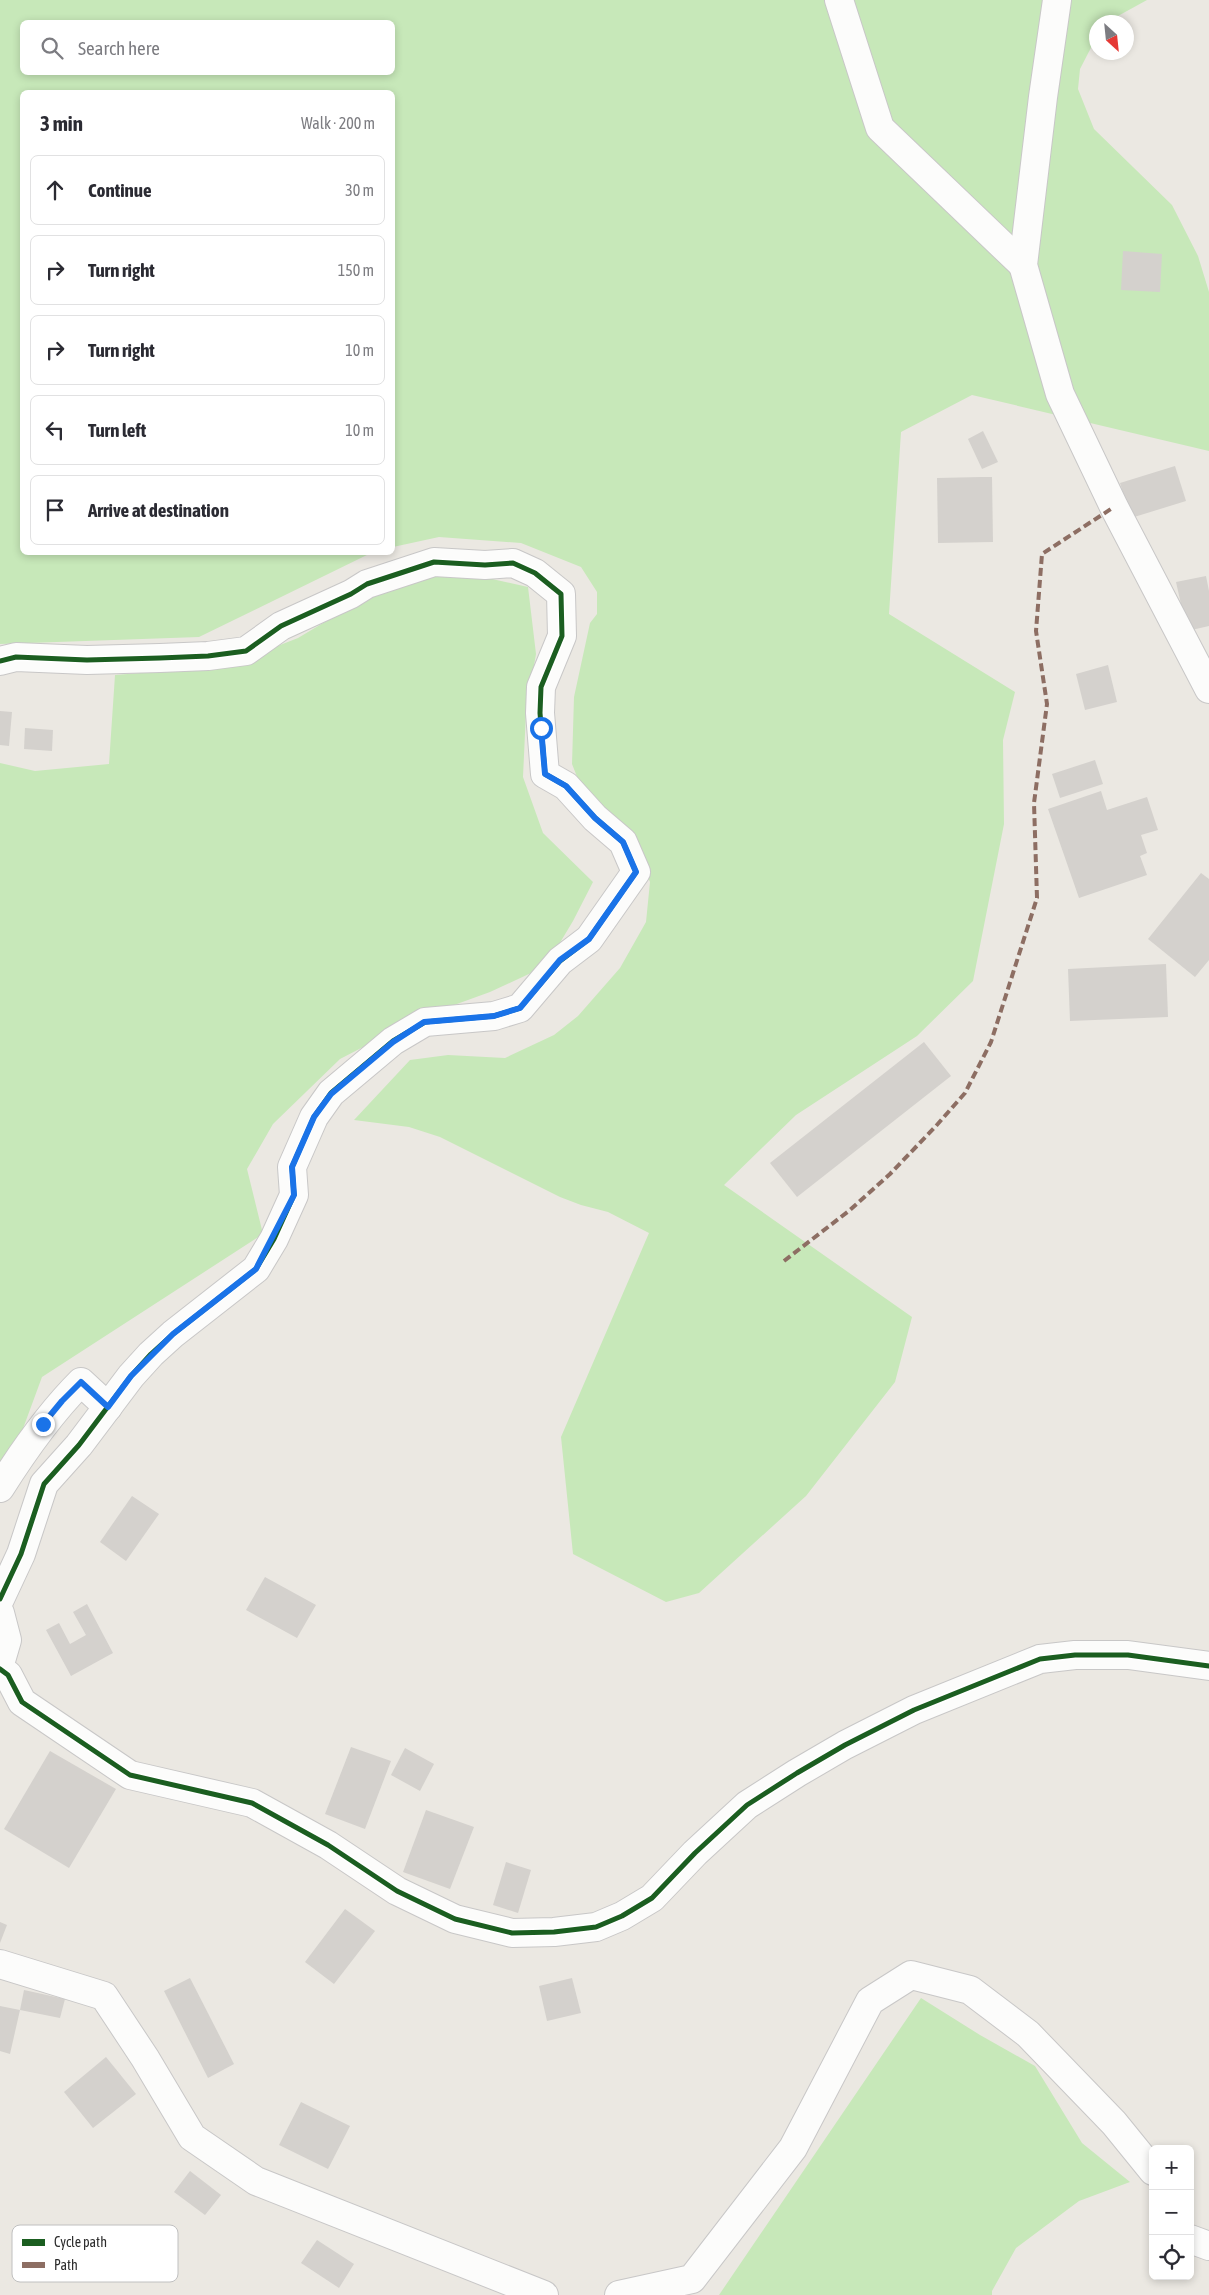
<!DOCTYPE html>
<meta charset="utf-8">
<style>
body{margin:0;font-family:"Asap Condensed",sans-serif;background:#f7f7f7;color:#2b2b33}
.controls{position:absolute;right:15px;bottom:15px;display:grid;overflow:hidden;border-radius:8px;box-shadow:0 2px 8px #0003}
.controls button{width:45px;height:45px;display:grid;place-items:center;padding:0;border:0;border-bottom:1px solid #e1e1e2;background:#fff;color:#2b2b33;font:25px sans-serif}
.compass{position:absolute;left:1089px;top:15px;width:45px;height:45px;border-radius:50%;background:#fff;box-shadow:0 2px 8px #0003;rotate:153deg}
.stop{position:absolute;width:15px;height:15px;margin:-11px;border:4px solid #1a73e8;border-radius:50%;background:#fff}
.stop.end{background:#1a73e8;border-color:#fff;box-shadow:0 1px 5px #0008}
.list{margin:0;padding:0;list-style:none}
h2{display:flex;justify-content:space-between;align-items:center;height:65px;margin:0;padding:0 20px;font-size:21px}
h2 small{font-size:16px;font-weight:400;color:#7c7c81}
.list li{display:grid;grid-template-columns:32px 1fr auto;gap:15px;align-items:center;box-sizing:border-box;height:70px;margin:0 10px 10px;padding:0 10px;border:1px solid #e1e1e2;border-radius:8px}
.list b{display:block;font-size:19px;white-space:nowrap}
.list em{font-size:16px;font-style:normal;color:#7c7c81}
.icon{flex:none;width:28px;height:28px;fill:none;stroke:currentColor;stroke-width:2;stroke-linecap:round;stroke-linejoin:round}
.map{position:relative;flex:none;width:1209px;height:2295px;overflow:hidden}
.search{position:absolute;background:#fff;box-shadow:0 2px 8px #0003;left:20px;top:20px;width:375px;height:55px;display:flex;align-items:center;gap:12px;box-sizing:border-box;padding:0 18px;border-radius:8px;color:#7c7c81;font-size:19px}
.panel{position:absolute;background:#fff;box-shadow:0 2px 8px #0003;left:20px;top:90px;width:375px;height:465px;border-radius:8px}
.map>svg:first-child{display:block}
.green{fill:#c7e8b9;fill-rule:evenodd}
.building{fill:#d4d1cd}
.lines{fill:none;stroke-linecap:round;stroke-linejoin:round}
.minor-casing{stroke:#c8c7c7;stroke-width:30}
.minor{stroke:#fcfcfb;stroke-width:28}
.quiet{stroke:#8d6e63;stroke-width:4;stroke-dasharray:8 4;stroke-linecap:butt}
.cycleway-casing{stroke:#fff;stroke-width:8}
.cycleway{stroke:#1b5e20;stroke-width:5}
.route{stroke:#1a73e8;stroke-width:6}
.key{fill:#fff;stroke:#c0c0c0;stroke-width:1}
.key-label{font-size:14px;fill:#2c2c2c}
</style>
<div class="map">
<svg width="1209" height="2295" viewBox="0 0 1209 2295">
<rect width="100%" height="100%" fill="#ebe8e2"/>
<!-- green -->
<g class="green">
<path d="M0,0h1147l-40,22h-11v16l-16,31 -2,20 16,40 78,76 26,51 11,36v159l-237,-56 -71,37 -12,182 126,78 -12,48 1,84 -31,157 -56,55 -121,79 -72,70 188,132 -17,65 -89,114 -107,97 -33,9 -93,-48 -12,-117 88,-204 -41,-21 -27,-7 -21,-8 -120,-60 -31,-10 -55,-7 56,-60 38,-5 57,3 49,-23 24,-19 42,-48 26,-46 4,-40 -11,-27 -50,-48 -17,-43 2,-67 16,-74 7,-9v-22l-16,-25 -60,-24 -82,-6 -46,10 -1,-455h-370v460l349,1 -172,84 -199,7zM22,22h370v50h-370z"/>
<path d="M438,567l90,20 8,67 -10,58 -3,65 20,56 50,49 -20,39 -27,45 -56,26 -69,25 -81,42 -67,65 -26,45 16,65 -221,143 -42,114v-728l35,8 74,-7 6,-89 112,-9 71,-28 57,-34z"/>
<path d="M921,1998l59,37 55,31 47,77 48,39 -51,19 -63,47 -24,43v4h-273z"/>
</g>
<!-- building -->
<g class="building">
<path d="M1123,251l39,3 -2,38 -39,-2z"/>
<path d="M983,431l15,31 -16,7 -14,-30z"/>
<path d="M1175,466l11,35 -55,17 -11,-35z"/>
<path d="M981,477h11l1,65 -55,1 -1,-65z"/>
<path d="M1206,576l3,15v35l-22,5 -11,-49z"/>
<path d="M1108,665l9,37 -32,8 -9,-36z"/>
<path d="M0,711l12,1 -3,34 -9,-1z"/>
<path d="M25,728l28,2 -1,21 -28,-2z"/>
<path d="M1095,760l8,24 -43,14 -8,-24z"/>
<path d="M1101,791l6,19 40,-13 11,33 -17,5 6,18 -7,3 7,19 -68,23 -31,-89z"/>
<path d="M1201,873l8,6v81l-14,17 -47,-38z"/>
<path d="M1166,964l2,53 -98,4 -2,-52z"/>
<path d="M924,1042l27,34 -154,121 -27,-34z"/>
<path d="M132,1496l27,18 -33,47 -26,-19z"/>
<path d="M265,1577l51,28 -19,33 -51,-28z"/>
<path d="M87,1604l26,49 -42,23 -25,-46 13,-7 11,21 16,-9 -13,-23z"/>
<path d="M351,1747l40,14 -26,68 -40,-15z"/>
<path d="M405,1748l29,16 -14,27 -29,-16z"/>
<path d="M50,1751l66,38 -47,79 -65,-39z"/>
<path d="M426,1810l48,17 -24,62 -47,-17z"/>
<path d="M506,1862l25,8 -13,43 -25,-8z"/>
<path d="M345,1909l30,22 -41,53 -29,-22z"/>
<path d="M0,1922l7,3 -7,18z"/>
<path d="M190,1978l44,86 -26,14 -44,-87z"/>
<path d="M572,1978l9,35 -34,8 -8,-35z"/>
<path d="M24,1990l41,9 -5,19 -40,-8z"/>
<path d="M0,2006l20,4 -10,44 -10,-3z"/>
<path d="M106,2057l30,37 -43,34 -29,-36z"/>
<path d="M301,2102l49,24 -22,43 -49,-24z"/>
<path d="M190,2171l31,24 -16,20 -31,-23z"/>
<path d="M317,2240l37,24 -15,24 -38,-25z"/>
</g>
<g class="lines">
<!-- minor casing -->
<g class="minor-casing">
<g id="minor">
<path d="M839,0l41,128 143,137"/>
<path d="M1057,0l-14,97 -20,168 37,129 54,113 95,182"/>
<path d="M0,661l16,-4 71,3 73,-2 48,-2 38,-5 35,-25 70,-32 16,-10 67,-22 51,3 28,-2 22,10 26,21 1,42 -21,51 -1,26 5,61 21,12 29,32 28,24 13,30 -47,67 -29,22 -40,47 -26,8 -69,6 -32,19 -62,52 -17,24 -22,50 2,28 -20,44 -18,30 -83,65 -22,20 -20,22 -52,69 -35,39 -23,70 -21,45"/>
<path d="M0,1488c24,-38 49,-74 81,-106l27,25"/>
<path d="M0,1613l7,27 -7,24"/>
<path d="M0,1669l8,6 14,27 108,73 122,28 76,42 69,46 58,28 57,14 42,-1 42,-5 26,-11 30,-18 43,-45 52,-48 50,-32 48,-28 69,-35 126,-51 35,-4h53l81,11"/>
<path d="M0,1964l104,32 41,62 47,79 64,44 288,114"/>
<path d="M1190,2239l19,7"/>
<path d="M619,2295l73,-16 101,-131 77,-147 41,-26 59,15 58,44 86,89 39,48"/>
</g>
</g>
<!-- minor -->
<use href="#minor" class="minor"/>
<!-- quiet -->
<path class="quiet" d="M784,1261l66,-51 40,-36 46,-48 29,-33 26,-51 46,-144 -3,-95 13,-99 -11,-73 6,-77 72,-47"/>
<!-- cycleway casing -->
<g class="cycleway-casing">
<g id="cycleway">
<path d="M0,661l16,-4 71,3 73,-2 48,-2 38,-5 35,-25 70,-32 16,-10 67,-22 51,3 28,-2 22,10 26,21 1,42 -21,51 -1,26 5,61 21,12 29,32 28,24 13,30 -47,67 -29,22 -40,47 -26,8 -69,6 -32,19 -62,52 -17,24 -22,50 2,28 -20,44 -18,30 -83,65 -22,20 -20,22 -52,69 -35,39 -23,70 -21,45"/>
<path d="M0,1669l8,6 14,27 108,73 122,28 76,42 69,46 58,28 57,14 42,-1 42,-5 26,-11 30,-18 43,-45 52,-48 50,-32 48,-28 69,-35 126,-51 35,-4h53l81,11"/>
</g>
</g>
<!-- cycleway -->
<use href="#cycleway" class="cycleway"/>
</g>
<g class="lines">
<!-- route -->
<path class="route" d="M43,1424l19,-23 19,-19 27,25 23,-31 42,-42 83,-65 38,-74 -2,-28 22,-50 17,-23 62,-52 31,-20 70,-6 26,-8 40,-48 29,-21 47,-67 -13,-30 -28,-24 -29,-32 -21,-12 -4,-46"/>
</g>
<!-- legend -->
<rect x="12" y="2225" width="166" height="57" rx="8" class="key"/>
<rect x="22" y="2239" width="23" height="7" fill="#1b5e20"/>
<rect x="22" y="2262" width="23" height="6" fill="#8d6e63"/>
<g class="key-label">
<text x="54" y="2247">Cycle path</text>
<text x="54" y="2270">Path</text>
</g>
</svg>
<div class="controls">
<button>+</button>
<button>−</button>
<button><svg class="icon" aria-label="locate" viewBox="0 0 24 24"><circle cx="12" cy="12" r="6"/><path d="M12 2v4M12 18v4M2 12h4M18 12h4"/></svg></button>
</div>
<svg class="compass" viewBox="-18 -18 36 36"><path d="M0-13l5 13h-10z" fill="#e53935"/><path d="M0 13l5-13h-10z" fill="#7c7c81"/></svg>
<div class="stop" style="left:541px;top:728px"></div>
<div class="stop end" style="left:43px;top:1424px"></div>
<div class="search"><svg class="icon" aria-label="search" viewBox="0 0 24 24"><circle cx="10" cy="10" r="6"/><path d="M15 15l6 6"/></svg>Search here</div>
<section class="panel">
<h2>3 min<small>Walk · 200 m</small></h2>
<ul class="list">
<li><svg class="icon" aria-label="ahead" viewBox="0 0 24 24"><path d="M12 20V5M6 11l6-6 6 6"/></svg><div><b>Continue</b></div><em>30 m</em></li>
<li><svg class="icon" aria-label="right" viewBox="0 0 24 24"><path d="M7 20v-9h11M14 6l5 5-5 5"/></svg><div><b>Turn right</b></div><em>150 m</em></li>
<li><svg class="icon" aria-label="right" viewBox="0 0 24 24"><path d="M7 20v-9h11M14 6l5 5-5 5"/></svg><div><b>Turn right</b></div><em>10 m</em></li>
<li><svg class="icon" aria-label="left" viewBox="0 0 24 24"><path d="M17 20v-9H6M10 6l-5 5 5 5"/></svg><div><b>Turn left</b></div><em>10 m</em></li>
<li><svg class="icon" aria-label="arrive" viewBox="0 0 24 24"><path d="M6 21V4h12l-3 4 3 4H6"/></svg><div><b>Arrive at destination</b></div></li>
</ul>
</section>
</div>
